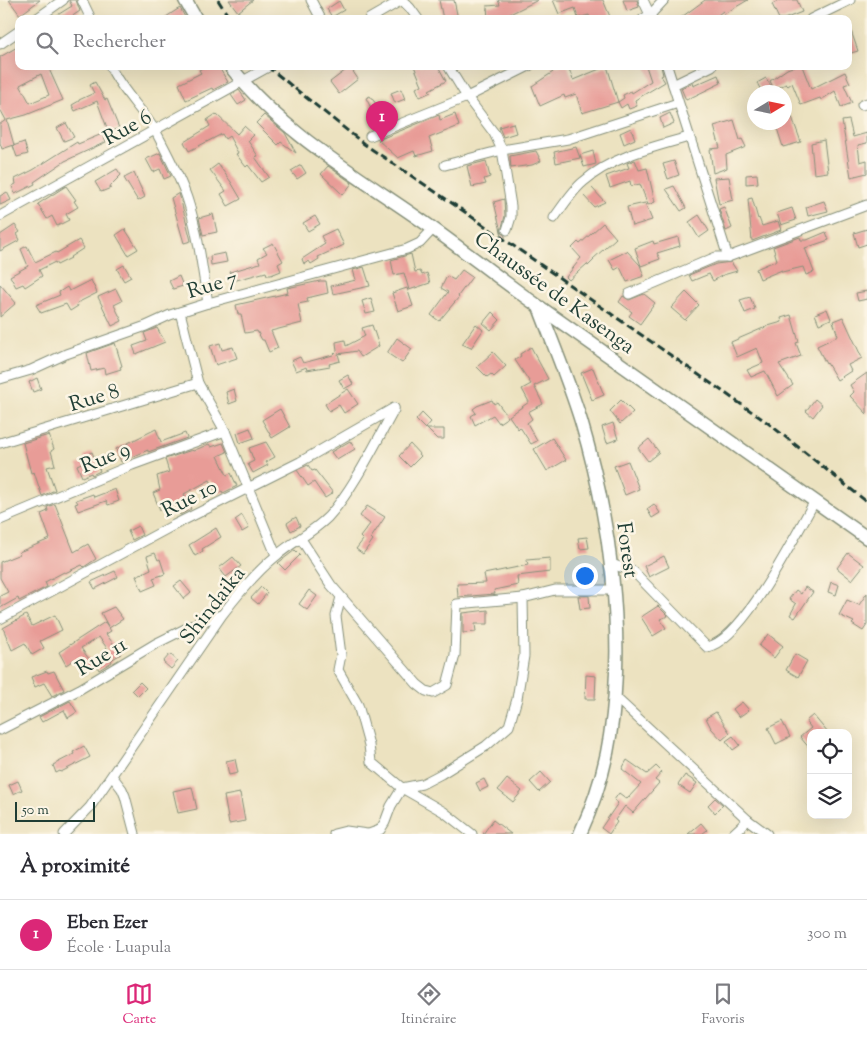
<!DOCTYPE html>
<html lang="fr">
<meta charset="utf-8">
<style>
body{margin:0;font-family:"Sorts Mill Goudy",serif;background:#f2f2f3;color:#2b2b33}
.controls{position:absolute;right:15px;bottom:15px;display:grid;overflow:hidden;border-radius:10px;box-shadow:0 5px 20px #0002}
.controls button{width:45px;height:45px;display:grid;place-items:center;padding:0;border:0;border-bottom:1px solid #e1e1e2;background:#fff;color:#2b2b33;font:25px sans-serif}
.compass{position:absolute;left:747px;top:85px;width:45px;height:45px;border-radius:50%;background:#fff;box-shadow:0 5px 20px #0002;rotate:80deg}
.scale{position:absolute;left:15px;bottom:12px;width:80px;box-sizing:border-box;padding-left:5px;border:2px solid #1f3d34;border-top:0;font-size:14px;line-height:18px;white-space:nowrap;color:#1f3d34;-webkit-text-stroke:4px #fcf5e5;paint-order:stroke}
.you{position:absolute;left:584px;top:575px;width:18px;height:18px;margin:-12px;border:4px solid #fff;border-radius:50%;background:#1a73e8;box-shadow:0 0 0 8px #1a73e833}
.badge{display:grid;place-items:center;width:32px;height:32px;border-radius:50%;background:#db2777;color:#fff;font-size:16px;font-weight:700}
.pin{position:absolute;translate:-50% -41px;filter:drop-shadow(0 1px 2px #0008)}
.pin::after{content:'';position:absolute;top:26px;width:18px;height:15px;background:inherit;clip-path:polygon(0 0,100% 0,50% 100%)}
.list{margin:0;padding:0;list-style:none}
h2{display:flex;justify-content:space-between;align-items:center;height:65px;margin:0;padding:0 20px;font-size:21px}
h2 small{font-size:16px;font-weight:400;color:#7c7c81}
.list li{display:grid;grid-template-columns:32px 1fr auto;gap:15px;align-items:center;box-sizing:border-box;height:70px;padding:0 20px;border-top:1px solid #e1e1e2}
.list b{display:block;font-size:19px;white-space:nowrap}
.list p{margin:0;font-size:16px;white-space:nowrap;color:#7c7c81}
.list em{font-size:16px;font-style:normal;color:#7c7c81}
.icon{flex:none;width:28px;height:28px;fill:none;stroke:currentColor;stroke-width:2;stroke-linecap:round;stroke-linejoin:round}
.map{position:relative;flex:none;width:867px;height:834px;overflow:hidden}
.search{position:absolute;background:#fff;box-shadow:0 5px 20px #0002;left:15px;right:15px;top:15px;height:55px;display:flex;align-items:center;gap:12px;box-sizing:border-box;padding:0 18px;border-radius:10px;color:#7c7c81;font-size:19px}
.sheet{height:135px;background:#fff}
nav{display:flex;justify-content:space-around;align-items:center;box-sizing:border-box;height:70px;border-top:1px solid #e1e1e2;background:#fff;font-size:14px;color:#7c7c81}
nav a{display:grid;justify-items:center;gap:2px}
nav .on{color:#db2777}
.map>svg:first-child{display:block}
.building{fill:#e89c97;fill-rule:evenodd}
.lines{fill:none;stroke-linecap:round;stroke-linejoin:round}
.street-casing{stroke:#86907a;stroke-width:11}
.secondary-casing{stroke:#86907a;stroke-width:15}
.street{stroke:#fff;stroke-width:9}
.secondary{stroke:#fff;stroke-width:12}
.rail{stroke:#1f3d34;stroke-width:3;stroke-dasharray:8 4;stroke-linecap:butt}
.labels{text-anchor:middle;stroke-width:5;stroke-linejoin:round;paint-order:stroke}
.street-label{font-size:21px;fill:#1f3d34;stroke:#fcf5e5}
</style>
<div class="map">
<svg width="867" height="834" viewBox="0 0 867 834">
<rect width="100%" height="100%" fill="#fcf5e5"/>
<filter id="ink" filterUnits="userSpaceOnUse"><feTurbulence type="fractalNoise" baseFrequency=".02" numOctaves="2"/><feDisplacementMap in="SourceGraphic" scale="10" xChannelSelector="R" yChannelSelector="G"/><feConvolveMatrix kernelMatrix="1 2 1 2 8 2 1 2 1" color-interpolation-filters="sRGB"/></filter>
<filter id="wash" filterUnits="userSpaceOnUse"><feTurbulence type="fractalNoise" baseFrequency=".0096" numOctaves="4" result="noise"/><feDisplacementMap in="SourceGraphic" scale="20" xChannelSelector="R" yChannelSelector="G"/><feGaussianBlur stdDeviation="1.12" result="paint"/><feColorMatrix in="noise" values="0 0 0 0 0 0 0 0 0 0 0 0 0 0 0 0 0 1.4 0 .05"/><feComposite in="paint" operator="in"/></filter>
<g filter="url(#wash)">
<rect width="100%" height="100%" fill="#ece2c0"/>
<g id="blocks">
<!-- building -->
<g class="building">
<path d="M9,0h31l-20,15z"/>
<path d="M69,0h7l4,11 -12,8h-17l21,-13z"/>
<path d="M229,0h24l-15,12z"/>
<path d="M439,0h15l4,19h-15z"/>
<path d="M498,0h40l-38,19h-12l-1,-13 13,-1z"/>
<path d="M553,0h50l8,19h-21l-1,-4 -11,3 -3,-10 -16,6z"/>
<path d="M623,0h14l2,7 -12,4z"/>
<path d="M705,0h43l-24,14 -1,-3 -10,8h-34z"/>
<path d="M780,0h17l5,12 -18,7h-5l-7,-15z"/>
<path d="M339,1l5,9 -12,7 -5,-8z"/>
<path d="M180,8l6,11h-23l12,-8z"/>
<path d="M849,25l9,26 -7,2 -3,-5z"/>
<path d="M19,46v20h35l-5,3 14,31 -37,15 -19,5 7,25 -12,4 -2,-6v-19l6,-4 -6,-11v-52zM41,74l8,21 -19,8 -10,-18z"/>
<path d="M205,66h13l10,16 -15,8 -1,-2 -26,12 -7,-16 22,-11 -2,-3z"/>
<path d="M414,66h24l8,15 -17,9 2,2 -11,5 -4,-9 6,-3z"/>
<path d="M551,66h17l5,14 34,-14 11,36 -36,11 -6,-19 -11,4 -1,-3 -24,11 -8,-20 21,-14z"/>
<path d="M646,66h15l2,9 -2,1 4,6 -30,18 2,6 -8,3 -2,-5 -6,4 -3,-6 6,-4 -1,-3 8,-4 1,2 19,-12z"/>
<path d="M795,66h7l9,23 34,-17 5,11 -6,2 8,18 -11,4 -6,-16 -14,9 -1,-2 -19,7 -9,-22 -4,3 -2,-2 -12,5 -4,-8 17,-12z"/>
<path d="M350,67l8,12 -19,15 -9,-12z"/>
<path d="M718,75l3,8 -35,17 -5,-12 11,-5 1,3z"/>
<path d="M766,78l6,10 -10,4 -5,-9z"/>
<path d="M95,82l10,18 2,-1 12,29 -10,5 -12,-32 -22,10 -3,-6 7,-4v-1l15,-7 -4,-8z"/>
<path d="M401,89l4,10 -10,4 -4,-10z"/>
<path d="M239,90l7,10 -8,5 -7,-10z"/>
<path d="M370,96l15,20 -8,4 -11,-22z"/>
<path d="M670,113l4,10 -11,5 -3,-10z"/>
<path d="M216,114l21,20 7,-8 10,9 -6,6 10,15 -3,1 14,20 -8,5 -13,-17 -2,2 -10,-13 2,-1 -9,-17 -4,3 -3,-5 -33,17 -5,-9 26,-16 -3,-6z"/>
<path d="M455,114l4,12 -30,12 4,13 -17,5 -2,-5 -16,7 -20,-18 61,-25 1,5z"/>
<path d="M264,115l21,18 11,20 -15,-11 -3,3 -22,-22z"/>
<path d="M792,117l9,25 -18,5 -8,-25h9v-2z"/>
<path d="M734,120l6,20 2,-1 4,8 -20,8 1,13 -14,5 -3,-24 10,-1 -6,-22z"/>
<path d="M849,120l4,17 14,-4v10l-9,2 2,17 7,-2v13l-16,4 -9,-56z"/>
<path d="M66,123l8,14 -10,4 -7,-13z"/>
<path d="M513,123l3,10 -13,4 -4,-10z"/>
<path d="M631,128l4,11 -11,5 -4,-11z"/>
<path d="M102,134l4,8 -41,19 -31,21 1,2 -20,10 -3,-8 4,-2 -1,-5 18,-9 44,-28 1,2z"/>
<path d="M824,140l4,32 -14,2 -3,-31z"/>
<path d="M24,142l4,12 -11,3 -4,-11z"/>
<path d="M576,147l4,11 -24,5 -2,-11z"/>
<path d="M536,151l5,10 -9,4 -21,3 -1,-12z"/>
<path d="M593,151l3,13 -12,3 -4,-12z"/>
<path d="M160,153l11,23 -7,3 -4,-10 -7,3 -7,-13z"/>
<path d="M635,160l4,10 8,-2 8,34 -7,3 -8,-21 -9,2 -1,-5 -20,7 -4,-12 23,-8 -2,-5z"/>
<path d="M486,161l4,16 -6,2 2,5 -14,3 -5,-21z"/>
<path d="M674,161l5,14 -11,4 -5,-15z"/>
<path d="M218,164l13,18 10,17 -13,7 -7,-12 5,-3 -16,-21z"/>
<path d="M301,165l5,8 -9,6 -6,-8z"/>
<path d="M328,166l24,17 -9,12 -22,-21z"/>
<path d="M117,169l4,6 -11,11 1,2 -10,4 -6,-10z"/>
<path d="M134,173l11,24 -7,4 -14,-23z"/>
<path d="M757,174l1,9 -12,1v-9z"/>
<path d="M729,177l4,23 -14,4 -5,-26z"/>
<path d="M66,186l10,14 -2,1 4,6 -12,7 3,6 -12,6 -5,-10 -5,3 -9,-15z"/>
<path d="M674,186l12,22 -5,3 -15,-22z"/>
<path d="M592,188l13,14 -11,5 -10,-11z"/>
<path d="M7,192l4,8 -11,5v-9z"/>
<path d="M179,193l12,48 -7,2 -13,-45z"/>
<path d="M752,198l6,21 1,-1 3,8 16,-5 3,9 -29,11 -4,-42z"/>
<path d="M504,199l1,17 -4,15 4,5v3l-2,1 -9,-38z"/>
<path d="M824,201l4,10 -20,5 -2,-9z"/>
<path d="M645,203l7,17 -20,6 -5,-19z"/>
<path d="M724,207l8,21 -6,3 -7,-22z"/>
<path d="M792,208l4,12 -15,5 -4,-12z"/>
<path d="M213,214l4,18 -14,3 -4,-17z"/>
<path d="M699,215l10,16 -10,7 -10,-16z"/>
<path d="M315,216l5,8 -12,7 -5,-8z"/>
<path d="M603,223l13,15 -23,21 1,1 -6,6 -1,-2 -18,16 -3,-3 15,-19 -9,-10 6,-6 2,2z"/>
<path d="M15,225l5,7 -3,2 3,6 -20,11v-16z"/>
<path d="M125,229l13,20 -10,6 -12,-20z"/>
<path d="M336,229l8,16 -26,12 1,2 -8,5 -2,-3 -5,3 -2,-5 23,-15 -4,-8z"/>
<path d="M867,229v15l-9,3 -4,-14z"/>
<path d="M826,232l3,8 -24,8 9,24 -8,3 -3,-8 -21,5v-2l-22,9 -4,-10 21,-9 -4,-13 27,-10 1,3h6z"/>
<path d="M678,237l2,9 -23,7 3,6 -19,7 -6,-18 18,-7 1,3z"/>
<path d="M79,240l5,8 -14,9 1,1 -14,7 -2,-3 -16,8 3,6 -17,11 -2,-3 -7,3 -6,-11 18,-10 -7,-17 6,-3 8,16 21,-10 1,1z"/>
<path d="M273,243l10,18 -5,3 3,7 -10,4h-4l-1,-3 -33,9 -3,-9 30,-9 -2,-5 9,-5 -4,-5z"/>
<path d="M627,251l13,14 4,11 -17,6 -7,-15 -5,3 -6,-10z"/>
<path d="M225,253l2,9 -16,3 -1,-9z"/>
<path d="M411,254l4,18 5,-1 2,4 5,-2 3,10 -21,7 -5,-17 -10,2 -3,-15z"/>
<path d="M731,262l6,9 -14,4 -10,6 -4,-7 -17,7 -3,-6 27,-11z"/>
<path d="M124,265l7,12 -7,4 -7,-12z"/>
<path d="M364,267l6,19 -37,8 -2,-8 25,-6 -3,-10z"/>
<path d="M462,270l10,7 -14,19 1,1 -20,24 -8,-6 17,-23 -7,-4 6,-12 7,4z"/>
<path d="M179,276l4,10 -10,3 -4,-8z"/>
<path d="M91,280l6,13 -20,10 1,3 -8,5 -4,-7 -25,9 -5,-8 24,-10 -1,-3 8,-5 2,4z"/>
<path d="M320,281h6l2,12 -21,5 1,4 -10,2 4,19 -31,8 7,17 -9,4 -5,-12h-2l-5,-9 -12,2 -4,-19h-3l-2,-9 52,-12 -1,-5z"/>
<path d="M0,284l16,19 -16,14z"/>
<path d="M407,288l6,18 -15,5 -6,-18z"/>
<path d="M116,289l6,12 -8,4 8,16 -10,5 -14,-29z"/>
<path d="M867,291v8l-9,2 -2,-8z"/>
<path d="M686,292l13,13 -14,15 -14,-12z"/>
<path d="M644,294l11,9 -15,21 -11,-8 3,-4 -13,-10 4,-6 6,4z"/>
<path d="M750,297l5,12 -10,4 -5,-13z"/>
<path d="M371,298l4,14 -9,2 -4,-13z"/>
<path d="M827,309l4,10 -12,5 -4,-10z"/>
<path d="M492,312l8,8 -9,10 -8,-7z"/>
<path d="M791,315l8,27 -3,1 5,13 -22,8 14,21 -15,11 -13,-25 -14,6 -4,-7 16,-7 -6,-15 -20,9 -6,-15 37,-16 14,-4 -1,-4z"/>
<path d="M843,317l19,41 -14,7 3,6 -14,9 -10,-17 -1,1 -9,-18 21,-10 -5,-15z"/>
<path d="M476,324l7,6 -12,18 -9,-4z"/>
<path d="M372,325l7,21 -18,11 -4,-6 -19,3 2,7 -11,3 1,2 -23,4 -1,-3 -2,1 -8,3 -5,-10 9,-4 3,6 30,-8 4,-4 -1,-9 9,-2 1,6 19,-10 -3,-8z"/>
<path d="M157,328l8,14 -29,12 -3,-8 14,-5 -3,-8z"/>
<path d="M397,338l15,11 -10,14 -15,-10z"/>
<path d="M115,343l7,23 -2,1 1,2 -16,5 -1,-6 -13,3 -4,-18z"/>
<path d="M220,343l2,7 11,-3 4,11 -21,7 -6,-19z"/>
<path d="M531,347l17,32 -14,7 9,18 -15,8 4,7 -5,4 10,18 -6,3 -11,-17 -2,2 -9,-13 20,-14 -7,-13 9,-5 -16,-24 6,-4 -1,-2z"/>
<path d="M493,352l13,14 -12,11 -3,-3 -4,3 -10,-10z"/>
<path d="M593,368l11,27 -12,5 -11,-27z"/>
<path d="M867,373v41l-17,-18 4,-4 -4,-7z"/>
<path d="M348,375l5,9 -9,5 -5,-9z"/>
<path d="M37,378l4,11 -8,3 -4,-10z"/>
<path d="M234,389l3,12 -8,3 -3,-12z"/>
<path d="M348,389l10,15 -14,9 -5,-8 -10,6 -4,-7z"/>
<path d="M815,399l7,6 -9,12 -7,-6z"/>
<path d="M492,400l2,4 3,-2 11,15 -9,6 -6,-8 -18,10 -4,-9 5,-3 -3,-4 4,-3z"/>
<path d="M621,400l12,12 -13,12 -10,-13z"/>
<path d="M280,409l10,18 -18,11 -10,-18z"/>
<path d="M422,413l9,9 -6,7 -9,-9z"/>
<path d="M613,423l5,16 -11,4 -5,-16z"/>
<path d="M250,428l4,10 -14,5 -3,-10z"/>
<path d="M156,429l5,13 24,-9 2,5 -39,14v-2l-27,12 -5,-13z"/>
<path d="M427,429h17v10h-7z"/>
<path d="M49,435l5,14 -3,2 4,14 -8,2 8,23 -13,6 -8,-24 -3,1 -8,-30z"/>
<path d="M552,438l14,22 -19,11 -13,-22z"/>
<path d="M649,439l10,13 -11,9 -10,-13z"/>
<path d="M350,441l5,8 -18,11 -6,-8z"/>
<path d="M266,442l9,15 -9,5 2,3 -15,8 -5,-9 6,-3 -5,-13z"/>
<path d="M223,443l4,9 -9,4 9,19 4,-2 6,13 -14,7 -1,-2 -5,3 -7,-14 -26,14 7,15 -11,6 -6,-11 -14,6 -7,-17 7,-3 -3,-14 12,-4 -4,-13 27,-9 1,1 16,-7 2,3z"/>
<path d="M410,444l11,12 -11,11 -11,-11z"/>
<path d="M92,452l8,19 -8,4 -1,-2 -9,4 -5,-12 9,-4 -2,-5z"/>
<path d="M628,461l11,28 -14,6 -11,-29z"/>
<path d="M308,465l4,6 3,-1 18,23 -8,5 -11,-16 -6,4 -11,-16z"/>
<path d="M115,489l4,12 -11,4 -2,-4 -28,10 -3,-7 3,-1 -2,-3 17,-6 1,3z"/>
<path d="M55,504l19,48 14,-8 8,15 -12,8 -2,-2 -17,8 -1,-1 -19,10 2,5 -28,14 -1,-3 -18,10v-12l8,-4 -8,-14v-16l20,-8 -1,-2 31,-13 -9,-25 7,-3 -1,-4z"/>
<path d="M654,504l6,9 -8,5 -5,-9z"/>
<path d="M367,506l18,11 -14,21 2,2 -10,14 -7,-5 7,-9 -3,-3 10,-13 -10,-8z"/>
<path d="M242,515l7,13 -7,4 -7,-12z"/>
<path d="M296,517l4,9 -9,5 -4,-8z"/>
<path d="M138,526l4,9 -10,5 -4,-9z"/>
<path d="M216,528l5,9 -19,12 1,2 -8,5 -6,-11z"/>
<path d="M587,537l2,11 -9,1 -2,-11z"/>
<path d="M295,550l5,5 -15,15 -7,-7z"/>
<path d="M155,553l3,7 2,-1 5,15 -12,4 3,7 -14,6 -6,-15 15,-7 -4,-13z"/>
<path d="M848,553l16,12 -12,15 -15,-12z"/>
<path d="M664,556l5,11 -20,10 -5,-11z"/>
<path d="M233,557l8,9 -15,11 -7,-9z"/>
<path d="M550,558v14l-33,4 1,9 -24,5 1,4 -37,3 -1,-13 29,-1 -2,-9 44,-9 -1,-5z"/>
<path d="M115,571l3,6 -23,12 -4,-7z"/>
<path d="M181,581l10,12 -7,6 -10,-13z"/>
<path d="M831,582l8,3 -3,10 -8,-3z"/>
<path d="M261,587l6,6 -9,11 -7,-6z"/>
<path d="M805,587l8,5 -18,26 -5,-3 6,-11 -7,-5 7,-9 5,4z"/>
<path d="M309,590l8,6 -10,14 -8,-6z"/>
<path d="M867,593v32l-4,6 -11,-7 2,-2 -15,-7 8,-15 12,5z"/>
<path d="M578,596h11l1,12 -10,1z"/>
<path d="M658,606l10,10 -8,3 6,9 -13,8 -12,-19z"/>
<path d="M114,607l9,12 -14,9 -8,-15z"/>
<path d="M488,610v14h-13l1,8 -13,1v-20z"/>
<path d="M26,615l6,11 23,-11 7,15 -22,11 4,7 -12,7 -7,-12 -13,7 -9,-22z"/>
<path d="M105,622l6,9 -5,3 15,20 -10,6 1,2 -13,8 -6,-11 16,-8 -10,-14 -18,11 13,18 -9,7 -10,-14 -9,6 -7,-13z"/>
<path d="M768,634l15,12 -9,12 -15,-12z"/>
<path d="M170,654l8,7 -7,8 -8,-7z"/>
<path d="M795,654l12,7 -9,16 -12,-7z"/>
<path d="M47,671l1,2 6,-2 10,19 -12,6 -8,-13 -9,4 -4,-10z"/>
<path d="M586,675l10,1 -1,23h-10z"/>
<path d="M140,682l6,6 -8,8 -6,-6z"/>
<path d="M70,701l7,11 -9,6 -4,-8 -22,12 -3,-5z"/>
<path d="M742,702l7,8 -10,7 -6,-8z"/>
<path d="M716,712l14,21 -8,7 -11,-12 -5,-10z"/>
<path d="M813,715l15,18h-17v17l-11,-13 11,-9 -5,-7z"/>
<path d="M782,721l8,16 -14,7 -8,-16z"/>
<path d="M733,736l7,9 -7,5 -7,-9z"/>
<path d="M84,746l6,11 -29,15 -1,-1 -4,2 -3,-8 21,-11 -1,-2z"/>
<path d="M235,759l3,14 -9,2 -3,-14z"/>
<path d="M627,760l20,14 9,-8 6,6 -7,8 4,3 -26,30 -8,-7 -10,14 2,2 -8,12 -8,-6 17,-25 -4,-3 5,-7 8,6 14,-15 -19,-15z"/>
<path d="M541,772l9,10 -11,10 -9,-10z"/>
<path d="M685,775l12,8 -7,10 -12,-8z"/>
<path d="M484,779l4,8 -8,4 -4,-8z"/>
<path d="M507,779l15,12 -9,11 -15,-12z"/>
<path d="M18,781l4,9 -9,4 -4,-9z"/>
<path d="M192,787l5,22 -19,4 -5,-22z"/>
<path d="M240,793l5,28 -16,3 -5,-28z"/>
<path d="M715,798l8,7 -8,8 -7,-8z"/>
<path d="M493,820l18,14h-28z"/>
<path d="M701,823l6,7 -5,4h-14z"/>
</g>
</g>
</g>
<g filter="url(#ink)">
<use href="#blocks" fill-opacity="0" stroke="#86907a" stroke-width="1"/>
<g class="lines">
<!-- street casing -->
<g class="street-casing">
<g id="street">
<path d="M82,0l9,19"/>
<path d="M311,0l10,19"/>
<path d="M643,0l9,19"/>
<path d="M36,19l27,-19"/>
<path d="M369,19l33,-19 8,8 8,11"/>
<path d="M643,19l7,-4 14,-15"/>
<path d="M811,19l39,-19"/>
<path d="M0,44l19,-13"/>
<path d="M110,66c11,24 32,43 46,66 11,21 23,43 31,66 11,33 15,70 21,105"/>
<path d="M448,66l19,31 27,36 8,17 9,56v11l-4,13"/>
<path d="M667,66l61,191"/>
<path d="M673,85l39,-19"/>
<path d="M862,105l5,-2"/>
<path d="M370,136l97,-39 62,-31"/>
<path d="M445,165l57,-15 66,-11 110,-36"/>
<path d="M0,216l270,-150"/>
<path d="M554,218c9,-12 18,-27 29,-36 28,-25 70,-35 106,-45"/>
<path d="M629,294l87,-37h12l139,-52"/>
<path d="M180,312l18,71 27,48 51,124"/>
<path d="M0,379l31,-9 35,-16 80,-28 24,-11 38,-12 199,-54 13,-6 13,-14"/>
<path d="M0,443l198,-60"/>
<path d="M0,520l132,-55 93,-34"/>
<path d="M301,539l30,46 86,99 9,7 7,2 14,-8 8,-30 2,-51 66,-6"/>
<path d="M611,564l22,7 70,72 4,4c37,-7 89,-114 108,-146"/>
<path d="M341,597l-5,19 5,39 -3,15 20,35 11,40 2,17 31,26 42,24 28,22"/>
<path d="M0,619l174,-94 126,-63 94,-54"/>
<path d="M614,696l134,124 19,14"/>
<path d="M0,730l80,-41 75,-45 40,-20 26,-9"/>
<path d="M112,776l10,13 3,7 10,38"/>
<path d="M64,834l26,-27 132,-192c16,-21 33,-42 54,-59 16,-14 36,-23 52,-39 25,-27 48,-75 66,-107v-2"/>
<path d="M334,834l12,-3 21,3"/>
<path d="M369,834l11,-4 5,-8 6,-16 11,-18 20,-4 19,-10 45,-28 23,-20 8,-27 7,-43 -1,-58 32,-8h58"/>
<path d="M733,834l15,-14"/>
</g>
</g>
<!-- secondary casing -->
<g class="secondary-casing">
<g id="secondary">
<path d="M185,0l11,19"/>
<path d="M230,66c54,70 134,113 205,164 35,25 70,53 106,78 108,77 217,153 326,230"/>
<path d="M539,307c14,37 30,75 42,114 29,97 45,214 29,315 -5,34 -16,67 -30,98"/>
</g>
</g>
<!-- street -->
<use href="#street" class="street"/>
<!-- secondary -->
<use href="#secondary" class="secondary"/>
<!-- rail -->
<g class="rail">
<path d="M218,0l12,19"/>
<path d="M267,66l97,78 85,57 319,222 99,79"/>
</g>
</g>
</g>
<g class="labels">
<!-- street labels -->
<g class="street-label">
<text transform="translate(127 127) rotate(-29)" y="7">Rue 6</text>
<text transform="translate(212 284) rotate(-17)" y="7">Rue 7</text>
<text transform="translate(555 292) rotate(36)" y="7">Chaussée de Kasenga</text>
<text transform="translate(94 397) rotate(-17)" y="7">Rue 8</text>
<text transform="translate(105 457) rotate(-22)" y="7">Rue 9</text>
<text transform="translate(189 498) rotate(-27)" y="7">Rue 10</text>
<text transform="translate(628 550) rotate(82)" y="7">Forest</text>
<text transform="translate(212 605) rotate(-52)" y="7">Shindaika</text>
<text transform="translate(101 656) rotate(-31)" y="7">Rue 11</text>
</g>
</g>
</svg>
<div class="controls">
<button><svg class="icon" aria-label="locate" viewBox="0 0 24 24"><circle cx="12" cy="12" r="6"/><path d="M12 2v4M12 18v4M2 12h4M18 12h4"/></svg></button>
<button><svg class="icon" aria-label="layers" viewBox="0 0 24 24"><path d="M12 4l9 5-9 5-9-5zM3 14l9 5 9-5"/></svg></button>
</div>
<svg class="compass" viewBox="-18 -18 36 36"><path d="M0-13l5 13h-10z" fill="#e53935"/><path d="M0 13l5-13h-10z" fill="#7c7c81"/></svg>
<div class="scale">50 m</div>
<div class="you"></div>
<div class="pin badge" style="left:382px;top:142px">1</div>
<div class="search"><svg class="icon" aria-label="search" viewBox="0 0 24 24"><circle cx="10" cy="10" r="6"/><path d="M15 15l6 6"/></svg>Rechercher</div>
</div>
<section class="sheet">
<h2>À proximité<small></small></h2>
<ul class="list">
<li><span class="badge">1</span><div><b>Eben Ezer</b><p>École · Luapula</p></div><em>300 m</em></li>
</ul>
</section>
<nav>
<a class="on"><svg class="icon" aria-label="map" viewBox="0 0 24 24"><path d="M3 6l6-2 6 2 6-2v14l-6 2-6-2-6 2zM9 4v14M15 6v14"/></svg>Carte</a>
<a><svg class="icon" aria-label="directions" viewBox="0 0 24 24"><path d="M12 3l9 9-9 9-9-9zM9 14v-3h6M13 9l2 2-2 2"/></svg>Itinéraire</a>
<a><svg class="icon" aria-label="saved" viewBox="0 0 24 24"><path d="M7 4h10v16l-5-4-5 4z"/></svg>Favoris</a>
</nav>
